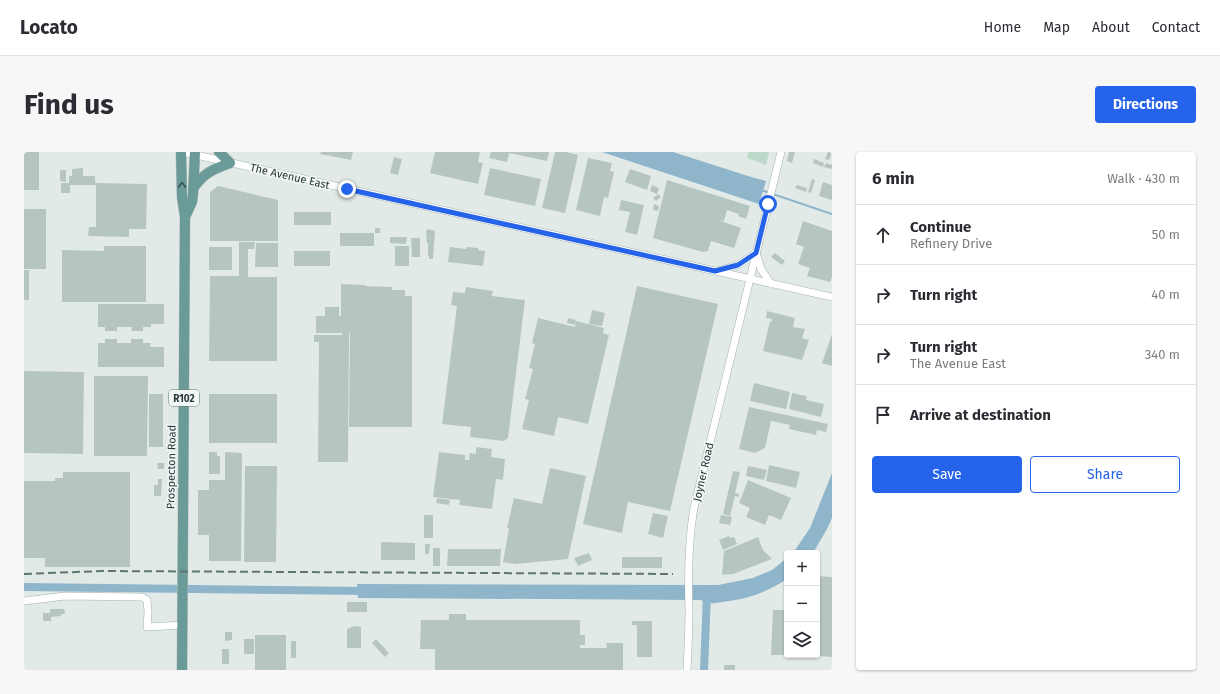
<!DOCTYPE html>
<meta charset="utf-8">
<style>
body{margin:0;font-family:"Fira Sans",sans-serif;background:#f7f7f7;color:#2b2b33}
.controls{position:absolute;right:12px;bottom:12px;display:grid;overflow:hidden;border-radius:4px;box-shadow:0 1px 3px #0004}
.controls button{width:36px;height:36px;display:grid;place-items:center;padding:0;border:0;border-bottom:1px solid #e1e1e2;background:#fff;color:#2b2b33;font:20px sans-serif}
.stop{position:absolute;width:12px;height:12px;margin:-9px;border:3px solid #2563eb;border-radius:50%;background:#fff}
.stop.end{background:#2563eb;border-color:#fff;box-shadow:0 1px 4px #0008}
.list{margin:0;padding:0;list-style:none}
h2{display:flex;justify-content:space-between;align-items:center;height:52px;margin:0;padding:0 16px;font-size:17px}
h2 small{font-size:13px;font-weight:400;color:#7c7c81}
.list li{display:grid;grid-template-columns:26px 1fr auto;gap:12px;align-items:center;box-sizing:border-box;height:60px;padding:0 16px;border-top:1px solid #e1e1e2}
.list b{display:block;font-size:15px;white-space:nowrap}
.list p{margin:0;font-size:13px;white-space:nowrap;color:#7c7c81}
.list em{font-size:13px;font-style:normal;color:#7c7c81}
.actions{display:flex;gap:8px;padding:12px 16px}
.actions a{flex:1;padding:9px 0;border:1px solid #2563eb;border-radius:4px;text-align:center;font-size:14px;color:#2563eb}
.actions .main{background:#2563eb;color:#fff}
.icon{flex:none;width:22px;height:22px;fill:none;stroke:currentColor;stroke-width:2;stroke-linecap:round;stroke-linejoin:round}
.map{position:relative;flex:none;width:808px;height:518px;overflow:hidden;border-radius:4px}
header{display:flex;align-items:center;gap:24px;box-sizing:border-box;height:56px;padding:0 20px;background:#fff;border-bottom:1px solid #e1e1e2}
header strong{font-size:19px}
nav{display:flex;gap:22px;margin-inline-start:auto;font-size:14px}
.intro{display:flex;align-items:center;justify-content:space-between;box-sizing:border-box;height:96px;padding:0 24px}
h1{margin:0;font-size:28px}
.button{padding:10px 18px;border-radius:4px;background:#2563eb;color:#fff;font-size:14px;font-weight:700}
main{display:flex;gap:24px;padding:0 24px}
aside{flex:1;background:#fff;border-radius:4px;box-shadow:0 1px 3px #0004}
.map>svg:first-child{display:block}
.green{fill:#bdd9ca}
.water{fill:#8fb5ca}
.lines{fill:none;stroke-linecap:round;stroke-linejoin:round}
.stream{stroke:#8fb5ca;stroke-width:2}
.canal{stroke:#8fb5ca;stroke-width:8}
.building{fill:#b7c5c2}
.minor-casing{stroke:#a5b1b0;stroke-width:8}
.primary-casing{stroke:#bdc4c3;stroke-width:11}
.minor{stroke:#fff;stroke-width:7}
.primary{stroke:#6b9b98;stroke-width:10}
.rail{stroke:#5e7573;stroke-width:2;stroke-dasharray:8 4;stroke-linecap:butt}
.oneway{stroke:#365250}
.route{stroke:#2563eb;stroke-width:5}
.labels{text-anchor:middle;stroke-width:3;stroke-linejoin:round;paint-order:stroke}
.shield{fill:#f2f7f6;stroke:#627271;stroke-width:1}
.shield-label{font-size:10px;font-weight:bold;fill:#243938}
.street-label{font-size:11px;fill:#243938;stroke:#f2f7f6}
</style>
<header>
<strong>Locato</strong>
<nav><a>Home</a><a>Map</a><a>About</a><a>Contact</a></nav>
</header>
<div class="intro"><h1>Find us</h1><a class="button">Directions</a></div>
<main>
<div class="map">
<svg width="808" height="518" viewBox="0 0 808 518">
<rect width="100%" height="100%" fill="#e2eae8"/>
<!-- green -->
<path class="green" d="M725,0h20l-3,13 -19,-7z"/>
<!-- water -->
<g class="water">
<path d="M578,0h71l75,24 18,5 -7,23z"/>
<path d="M808,321v45l-5,11 -14,24h-20l17,-25z"/>
<path d="M763,406v21c-22,14 -39,20 -65,23 -7,1 -15,3 -21,-2l-343,-2 -1,-14 361,1 35,-7 19,-8z"/>
</g>
<g class="lines">
<!-- stream -->
<path class="stream" d="M737,38l71,24"/>
<!-- canal -->
<g class="canal">
<path d="M0,435l343,4"/>
<path d="M680,518l3,-75"/>
</g>
</g>
<!-- building -->
<g class="building">
<rect x="0" y="0" width="15" height="38"/>
<path d="M297,0h32l-2,8 -31,-6z"/>
<path d="M411,0h45l-2,10 5,1 -5,21 -48,-11z"/>
<path d="M467,0h58l-2,9 -38,-8 -2,9 -18,-4z"/>
<path d="M531,0h11l12,3 -13,58 -23,-5z"/>
<path d="M765,0h6l-3,11 -5,-2z"/>
<path d="M804,0h4l-3,8 -4,-1z"/>
<path d="M370,5l8,2 -4,16 -8,-2z"/>
<path d="M564,6l24,5 -2,8 4,1 -6,26 -4,-1 -4,19 -24,-6z"/>
<path d="M790,7l10,4 -1,4 -10,-4z"/>
<path d="M802,11l6,2v4l-8,-2z"/>
<path d="M59,16v8h12v7l52,1 -1,45h-17v8l-41,-1 1,-9h7v-42h-26v8h-9v-10h8v-7h3v-7z"/>
<path d="M466,16l51,11 -6,27 -51,-11z"/>
<path d="M606,17l21,7 -4,14 -22,-8z"/>
<path d="M36,18h6v12l-6,-1z"/>
<path d="M788,27l3,1 -4,13 -3,-1z"/>
<path d="M643,28l83,26 -4,13 -8,-3 1,-2 -12,-4 -3,11 -6,-1 23,8 -7,20 -23,-7 -3,10 -5,1 -50,-14z"/>
<path d="M799,30l9,3v15l-13,-4z"/>
<path d="M628,33l7,3 -2,6 -7,-3z"/>
<path d="M773,33l10,3 -1,4 -11,-4z"/>
<path d="M194,34l60,14v41h-68v-49z"/>
<path d="M634,42l3,3 -5,4 -3,-3z"/>
<path d="M597,48l23,5 -7,30 -12,-3 5,-20 -11,-2z"/>
<path d="M630,52l5,2 -1,5 -5,-1z"/>
<rect x="0" y="57" width="22" height="60"/>
<rect x="270" y="60" width="37" height="13"/>
<path d="M779,69l29,10v46l-2,5 -23,-6 3,-8 -12,-4 6,-17 -8,-3z"/>
<rect x="351" y="76" width="5" height="5"/>
<path d="M404,77l7,2 -2,28h-4v-3h-1v-13h-1l-1,-12z"/>
<rect x="316" y="81" width="34" height="13"/>
<path d="M366,85h17l-1,7 -16,-1z"/>
<path d="M387,86h9v19h-8z"/>
<path d="M215,90h16l-1,7h-6v28h29v84h-68l1,-85h29z"/>
<path d="M232,91h22v24h-23z"/>
<path d="M80,94h42v56h-84v-52l42,1z"/>
<rect x="371" y="94" width="14" height="20"/>
<rect x="185" y="95" width="23" height="23"/>
<path d="M426,95l16,2 1,-2 11,1v2l7,1 -2,15 -35,-4z"/>
<rect x="270" y="99" width="36" height="15"/>
<path d="M751,101l10,8 -3,4 -11,-8z"/>
<rect x="0" y="118" width="5" height="30"/>
<path d="M317,132l24,1v1l27,1v3h13v6h7v131h-63l1,-94h-1l-1,129h-30l1,-120h-5v-7h28v-2h-26v-17h9v-9h14v9h2z"/>
<path d="M613,134l81,18 -48,207 -42,-9 -6,31 -39,-9z"/>
<path d="M442,135l27,4 -1,5 33,4 -17,138 -4,3 -34,-4 1,-10 -29,-3 15,-118 -6,-1 2,-13 12,1z"/>
<path d="M74,152h66v20h-13v3h-8v4h-12l1,-4h-15v4h-12v-4h-7z"/>
<path d="M568,158l13,3 -3,13 -13,-2z"/>
<path d="M743,159l28,7 -2,9 12,2 -3,9 7,2 -7,20 -39,-9 7,-30 2,1v-3l-6,-1z"/>
<path d="M514,166l37,9 1,-6 28,7 -1,5 6,2 -21,89 -30,-7 -4,19 -32,-7 7,-29 -4,-1 8,-30 -4,-1 6,-24 -3,-1z"/>
<path d="M544,166l8,2 -1,5 -8,-2z"/>
<path d="M808,182v32l-10,-3z"/>
<path d="M81,187h12v4h14v-4h12v4h8l-1,4h14v20h-66v-24h7z"/>
<path d="M0,219l60,1 -1,82 -59,-1z"/>
<path d="M70,224h54l-1,80h-53z"/>
<path d="M730,231l36,9 -4,17 -36,-8z"/>
<path d="M768,241l15,3 -1,4 18,4 -3,13 -32,-8z"/>
<rect x="125" y="242" width="14" height="53"/>
<rect x="185" y="242" width="68" height="49"/>
<path d="M725,255l79,17 -2,8 -9,-2 -1,5 -27,-6 1,-4 -19,-4 -6,27 -10,5 -16,-4z"/>
<path d="M452,295l16,2 -1,8 14,2 -2,21 -7,-1 -4,30 -33,-4 1,-5 -27,-3 6,-45 26,3v5h4l1,-7 6,1z"/>
<path d="M185,300h8v4h3v18h-11z"/>
<path d="M201,300l17,1 -1,108h-32v-26h-11v-45h11v-10h16z"/>
<path d="M133,311h7v6h-6z"/>
<path d="M745,313l31,7 -4,16 -30,-7z"/>
<path d="M221,314h32l-1,96h-32z"/>
<path d="M724,314l19,4 -3,10 -18,-4z"/>
<path d="M526,316l36,8 -18,83 -53,5 -12,-2 6,-34h-2l7,-30 28,6z"/>
<path d="M709,319l7,1 -5,21 4,1v3l-4,-1 -5,20 -7,-2z"/>
<path d="M39,320h67v95h-85v-9h-21v-77h31v-3h8z"/>
<path d="M134,327h4l-1,17h-7v-11h4z"/>
<path d="M724,328l43,18 -10,22 -12,-5 -4,10 -19,-8 4,-9 -11,-5z"/>
<path d="M413,346l13,2 -1,5 -13,-2z"/>
<path d="M629,361l15,3 -5,22 -15,-4z"/>
<rect x="400" y="363" width="9" height="23"/>
<path d="M697,363l11,2 -2,8 -11,-2z"/>
<path d="M705,384l1,2 4,-1 3,7 -14,6 -4,-10z"/>
<path d="M734,385l5,13 9,9 -39,15 -11,1 2,-24z"/>
<path d="M357,390l34,1v17h-34z"/>
<path d="M401,392h5l-1,10h-4z"/>
<rect x="409" y="396" width="7" height="18"/>
<path d="M424,397h53l-1,17h-53z"/>
<path d="M565,401l3,7 -14,6 -4,-8z"/>
<rect x="598" y="405" width="40" height="11"/>
<path d="M793,424l15,1v80l-15,-1z"/>
<rect x="323" y="450" width="20" height="10"/>
<path d="M26,457h14l1,5h-4v2l-10,1v4h-8v-8h7z"/>
<path d="M749,458h14v45h-16z"/>
<path d="M425,462h17v6h114v15h5v10h-5v3h27l-1,-5h17v27h-188v-21h-15l1,-29h28z"/>
<path d="M608,469h20v36h-15v-32h-5z"/>
<path d="M330,474l7,1v21h-14v-19z"/>
<path d="M201,480h7v8l-7,1z"/>
<rect x="231" y="483" width="31" height="35"/>
<rect x="220" y="487" width="10" height="15"/>
<path d="M352,487l13,14 -4,4 -13,-14z"/>
<rect x="267" y="489" width="5" height="17"/>
<rect x="198" y="497" width="7" height="15"/>
<rect x="700" y="513" width="11" height="5"/>
</g>
<g class="lines">
<!-- minor casing -->
<g class="minor-casing">
<g id="minor">
<path d="M159,0l649,145"/>
<path d="M694,119l20,-6 18,-12 5,16 10,15"/>
<path d="M0,449l41,-5 77,1 5,3 1,12 -1,15 36,-2"/>
<path d="M663,518c1,-20 2,-41 2,-61 -1,-34 -1,-67 5,-101l87,-356"/>
</g>
</g>
<!-- primary casing -->
<g class="primary-casing">
<g id="primary">
<path d="M157,0l1,45 3,20 -3,453"/>
<path d="M170,35c11,-15 20,-18 36,-24l-11,-11"/>
<path d="M161,65l7,-15 1,-8 2,-42"/>
</g>
</g>
<!-- minor -->
<use href="#minor" class="minor"/>
<!-- primary -->
<use href="#primary" class="primary"/>
<!-- rail -->
<path class="rail" d="M0,422l78,-3 571,3"/>
</g>
<!-- one-way arrows -->
<defs><path id="oneway-chevron" d="M-2-3.5L2.5 0L-2 3.5" fill="none" stroke-width="1.6" stroke-linecap="round" stroke-linejoin="round"/></defs>
<use class="oneway" href="#oneway-chevron" transform="translate(158 33) rotate(-91)"/>
<g class="lines">
<!-- route -->
<path class="route" d="M323,37l368,82 23,-6 18,-12 12,-49"/>
</g>
<g class="labels">
<!-- shield labels -->
<rect class="shield" x="145" y="238" width="30" height="16" rx="3"/>
<g class="shield-label">
<text x="160" y="250">R102</text>
</g>
<!-- street labels -->
<g class="street-label">
<text transform="translate(266 24) rotate(13)" y="4">The Avenue East</text>
<text transform="translate(147 315) rotate(-89)" y="4">Prospecton Road</text>
<text transform="translate(679 320) rotate(-77)" y="4">Joyner Road</text>
</g>
</g>
</svg>
<div class="controls">
<button>+</button>
<button>−</button>
<button><svg class="icon" aria-label="layers" viewBox="0 0 24 24"><path d="M12 4l9 5-9 5-9-5zM3 14l9 5 9-5"/></svg></button>
</div>
<div class="stop" style="left:744px;top:52px"></div>
<div class="stop end" style="left:323px;top:37px"></div>
</div>
<aside>
<h2>6 min<small>Walk · 430 m</small></h2>
<ul class="list">
<li><svg class="icon" aria-label="ahead" viewBox="0 0 24 24"><path d="M12 20V5M6 11l6-6 6 6"/></svg><div><b>Continue</b><p>Refinery Drive</p></div><em>50 m</em></li>
<li><svg class="icon" aria-label="right" viewBox="0 0 24 24"><path d="M7 20v-9h11M14 6l5 5-5 5"/></svg><div><b>Turn right</b></div><em>40 m</em></li>
<li><svg class="icon" aria-label="right" viewBox="0 0 24 24"><path d="M7 20v-9h11M14 6l5 5-5 5"/></svg><div><b>Turn right</b><p>The Avenue East</p></div><em>340 m</em></li>
<li><svg class="icon" aria-label="arrive" viewBox="0 0 24 24"><path d="M6 21V4h12l-3 4 3 4H6"/></svg><div><b>Arrive at destination</b></div></li>
</ul>
<div class="actions"><a class="main">Save</a><a>Share</a></div>
</aside>
</main>
